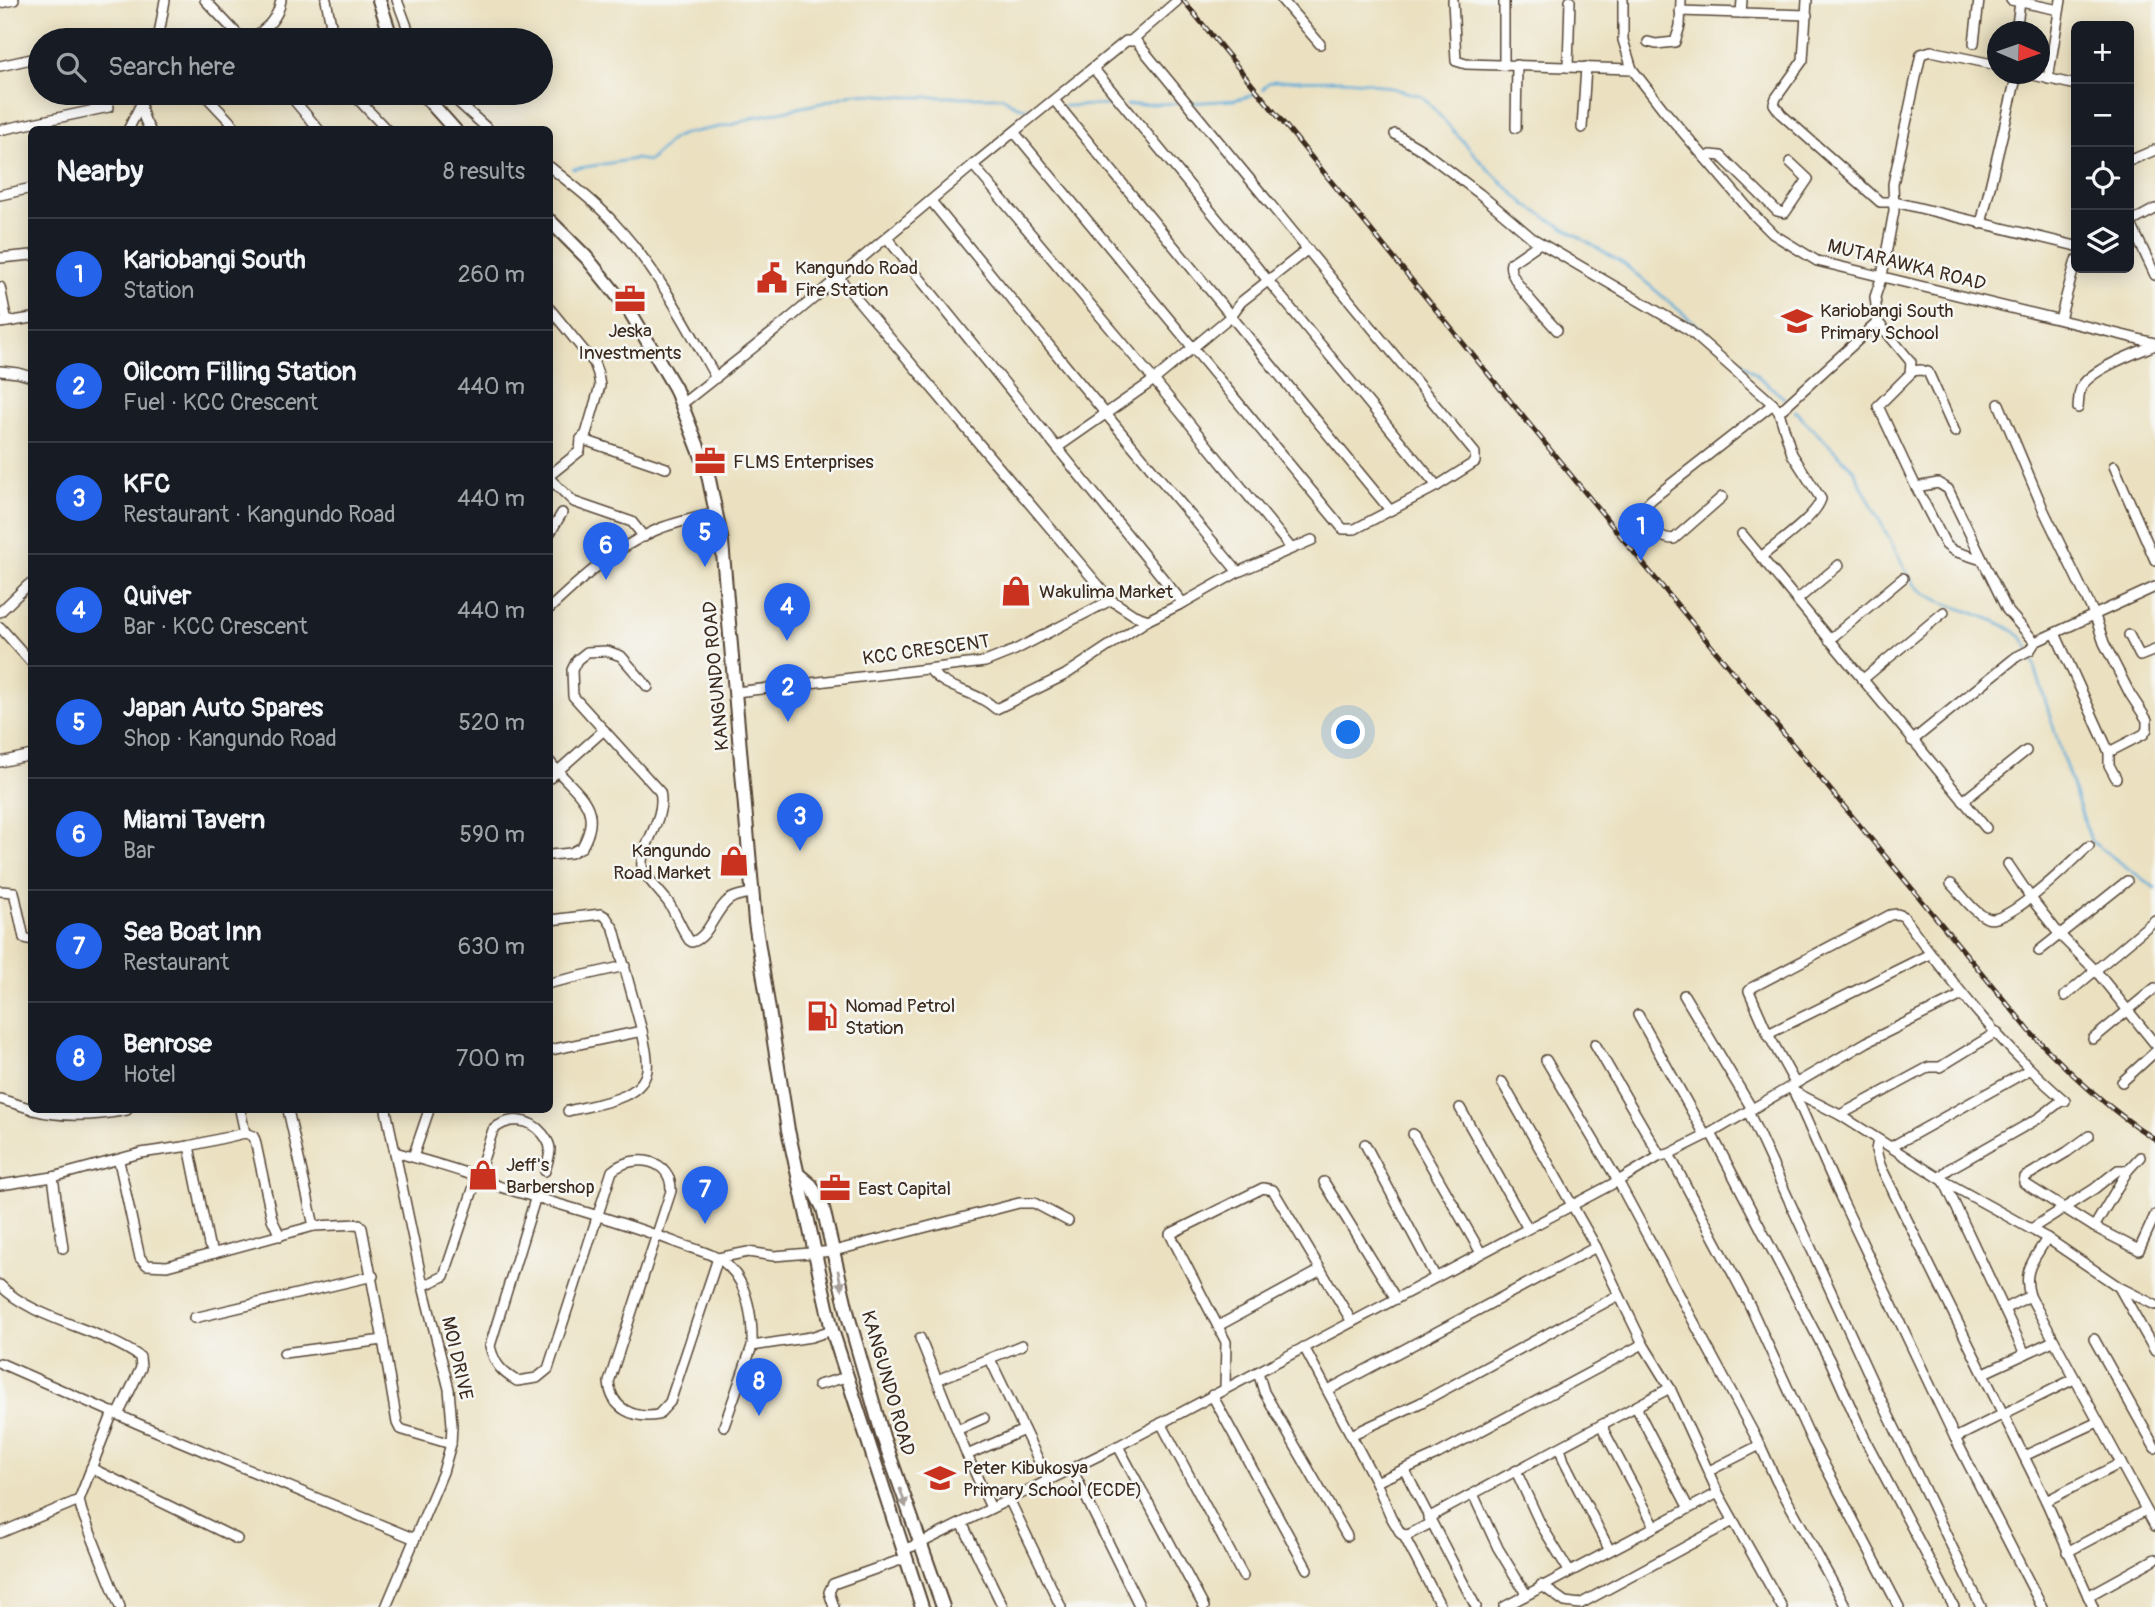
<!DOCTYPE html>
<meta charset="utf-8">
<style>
body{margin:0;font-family:Pangolin,sans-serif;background:#242831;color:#f1f3f6}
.controls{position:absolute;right:21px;top:21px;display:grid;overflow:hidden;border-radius:10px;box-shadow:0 4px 18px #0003}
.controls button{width:63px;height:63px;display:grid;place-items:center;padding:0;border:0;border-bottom:2px solid #363941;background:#171b24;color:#f1f3f6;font:35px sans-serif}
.compass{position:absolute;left:1987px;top:21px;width:63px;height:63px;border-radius:50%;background:#171b24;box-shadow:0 4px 18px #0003;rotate:92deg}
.you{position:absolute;left:1349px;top:733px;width:24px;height:24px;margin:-18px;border:5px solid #fff;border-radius:50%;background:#1a73e8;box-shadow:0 0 0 10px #1a73e833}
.badge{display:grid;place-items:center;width:46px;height:46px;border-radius:50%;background:#2563eb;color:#fff;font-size:23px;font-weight:700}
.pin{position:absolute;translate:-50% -58px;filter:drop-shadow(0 2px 4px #0008)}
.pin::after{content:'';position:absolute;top:37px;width:24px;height:21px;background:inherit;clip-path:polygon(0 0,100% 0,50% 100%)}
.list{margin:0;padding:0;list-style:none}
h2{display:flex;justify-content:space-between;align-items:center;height:91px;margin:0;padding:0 28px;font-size:30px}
h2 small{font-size:23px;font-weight:400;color:#9ea1a6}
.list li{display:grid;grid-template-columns:46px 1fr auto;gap:21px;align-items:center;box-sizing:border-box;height:112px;padding:0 28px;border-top:2px solid #363941}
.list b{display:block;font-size:26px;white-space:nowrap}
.list p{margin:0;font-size:23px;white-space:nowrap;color:#9ea1a6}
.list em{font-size:23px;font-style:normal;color:#9ea1a6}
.icon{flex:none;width:38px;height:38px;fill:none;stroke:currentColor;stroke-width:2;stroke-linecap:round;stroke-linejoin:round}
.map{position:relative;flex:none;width:2155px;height:1607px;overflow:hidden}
.search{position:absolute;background:#171b24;box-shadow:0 4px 18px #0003;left:28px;top:28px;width:525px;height:77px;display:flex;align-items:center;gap:18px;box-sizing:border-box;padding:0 24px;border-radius:38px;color:#9ea1a6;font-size:26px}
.panel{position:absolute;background:#171b24;box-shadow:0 4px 18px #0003;left:28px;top:126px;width:525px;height:987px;border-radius:10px}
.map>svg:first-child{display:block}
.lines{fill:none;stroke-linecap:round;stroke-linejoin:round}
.stream{stroke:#5eaad7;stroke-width:2.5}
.minor-casing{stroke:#554536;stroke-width:12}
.highway-casing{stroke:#554536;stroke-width:16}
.minor{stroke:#fff;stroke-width:9}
.highway{stroke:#fff;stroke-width:12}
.rail-casing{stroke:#3b2a1e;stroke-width:5}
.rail{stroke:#f6f6f2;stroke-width:2.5;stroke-dasharray:8;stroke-linecap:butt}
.oneway{fill:#a79f9a}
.labels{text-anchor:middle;stroke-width:5;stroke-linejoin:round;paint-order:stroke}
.street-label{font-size:19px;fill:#3b2a1e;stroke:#f6f6f2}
.poi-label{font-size:19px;fill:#3b2a1e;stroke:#f6f6f2;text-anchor:start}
</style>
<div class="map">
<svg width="2155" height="1607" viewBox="0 0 2155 1607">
<rect width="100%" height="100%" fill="#f6f6f2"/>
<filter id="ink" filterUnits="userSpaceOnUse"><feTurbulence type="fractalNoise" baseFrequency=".0143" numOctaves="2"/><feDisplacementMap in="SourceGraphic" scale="14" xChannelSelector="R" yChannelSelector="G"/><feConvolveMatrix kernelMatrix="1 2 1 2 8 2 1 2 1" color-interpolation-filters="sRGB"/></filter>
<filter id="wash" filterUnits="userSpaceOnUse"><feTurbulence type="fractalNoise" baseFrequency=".00686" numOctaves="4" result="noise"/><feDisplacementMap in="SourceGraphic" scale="28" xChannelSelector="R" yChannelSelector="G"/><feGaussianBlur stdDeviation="1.57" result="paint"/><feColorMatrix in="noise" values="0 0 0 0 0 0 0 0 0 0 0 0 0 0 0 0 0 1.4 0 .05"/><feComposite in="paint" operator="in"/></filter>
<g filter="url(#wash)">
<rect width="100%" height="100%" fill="#ebe1c1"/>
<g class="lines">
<!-- stream -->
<g class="stream">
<path d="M1263,89l5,-6 6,-2 69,-1 25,2 54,14 64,71 40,38 98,59 160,134"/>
<path d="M1190,103l44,-3 20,-5"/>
<path d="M1127,105l56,-2"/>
<path d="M1064,106l56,-1"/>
<path d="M573,169l62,-10 14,2 23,-22 11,-5 52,-10 20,-7 71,-15 29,-9 52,4h96c11,10 22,12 37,11"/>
<path d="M1795,411l58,58 55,106c3,4 6,9 10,13 28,24 97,28 111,60"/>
<path d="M2031,654l31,101 29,86 64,47"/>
</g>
</g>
</g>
<g filter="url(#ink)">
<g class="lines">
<!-- minor casing -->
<g class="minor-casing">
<g id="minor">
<path d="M205,0l38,40"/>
<path d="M326,0l8,40"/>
<path d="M397,0l15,40"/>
<path d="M1282,0l38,44"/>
<path d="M1453,0l3,61 10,3 166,5"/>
<path d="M1504,0v65"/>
<path d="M1623,0v40l9,29 31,40 90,105 20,20 44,27 338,82"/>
<path d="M1807,0l-4,60 -27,38 -2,6 7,10 99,88h15l181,44"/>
<path d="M2011,0l48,10"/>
<path d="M0,3l14,-3"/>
<path d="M1680,11l127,4"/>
<path d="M1741,13l1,-13"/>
<path d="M2016,32l4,-30"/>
<path d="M116,40h2"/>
<path d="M158,40l7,-40"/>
<path d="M250,40c15,-11 28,-20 31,-40"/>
<path d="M1132,40l45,-39"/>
<path d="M1648,42l8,2 19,-2 5,-16 1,-26"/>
<path d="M1974,43l5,-43"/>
<path d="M0,66l40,-9"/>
<path d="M1568,67l2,-67"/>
<path d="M1093,68l344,418"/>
<path d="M2029,74l47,11"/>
<path d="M2048,79l13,-79"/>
<path d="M142,93c-2,15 0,23 8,37"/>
<path d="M203,93l35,37"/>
<path d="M288,93l31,37"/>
<path d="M352,93l35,37"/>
<path d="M448,93l41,37"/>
<path d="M1054,100l336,410"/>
<path d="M1516,128l1,-63"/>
<path d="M1582,128l4,-61"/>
<path d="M0,130l109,-23"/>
<path d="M128,130l12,-24"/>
<path d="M1395,134l27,16 58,44 52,44 157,92 84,74 6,8 13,42 29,45c-5,18 -45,45 -60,58"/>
<path d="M1706,159l5,-4 10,1 56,55 8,2 23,-34 -18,-17"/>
<path d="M2129,161l26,-11"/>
<path d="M973,165l153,-124h10l339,412v9l-38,24 -82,43h-12l-328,-396"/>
<path d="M550,167c22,18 46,35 65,57 42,45 71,100 101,154"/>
<path d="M0,195l32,-7"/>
<path d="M931,201l144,176 163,195 74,-32"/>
<path d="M2129,220l26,55"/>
<path d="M2131,222l24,-13"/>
<path d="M1981,224l36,-150"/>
<path d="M887,238l296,365 55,-31"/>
<path d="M1540,243l-29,20c-6,14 35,54 46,67"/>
<path d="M0,258l32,-3"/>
<path d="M839,278l272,322"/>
<path d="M0,287l7,35"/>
<path d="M550,309l44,54 4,11 2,12 -14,48 -5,5 -1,12 -30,24"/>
<path d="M2060,319l16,-59"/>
<path d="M1878,322l33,40 -1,12 -32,32 38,81 22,-4 10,6 59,121 28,32"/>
<path d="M0,323l32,-5"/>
<path d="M0,371l18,2 14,4"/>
<path d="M1911,371l10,-1 7,2 27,60"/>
<path d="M682,404l95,-75 196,-164 181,215 137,168"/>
<path d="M1999,404l45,107 51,105 9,27 26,51 17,26v9l-3,5 -35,18"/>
<path d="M2078,408c1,-7 0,-16 4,-22 10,-17 54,-33 73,-41"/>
<path d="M1779,412l99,-90 -3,-25 7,-21 12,-65 -1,-27 28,-130 10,-3 66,14"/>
<path d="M581,439l85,29"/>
<path d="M1058,447l96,-67 77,-64 10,-14 67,-53"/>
<path d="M2114,466l41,94"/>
<path d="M550,479l24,23 58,20 12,15"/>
<path d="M1916,487l30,58 8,6 28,9"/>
<path d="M1722,497l-48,42c-14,0 -24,-11 -30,-22l1,-11 7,-7 121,-95"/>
<path d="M550,533l12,-20"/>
<path d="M1742,534l244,294"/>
<path d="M1797,600l42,-35"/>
<path d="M550,608c32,-30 64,-59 104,-77 20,-9 42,-13 63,-18"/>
<path d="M0,612l28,-27"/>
<path d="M0,627l32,36"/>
<path d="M2055,633l54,119v13l7,13"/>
<path d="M2129,635l11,21 15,-6"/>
<path d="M1829,640l74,-62"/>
<path d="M930,670c17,21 46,20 66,39l69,-34 83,-55"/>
<path d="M1862,680l82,-68"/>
<path d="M648,687l-27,-31 -14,-5 -20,1 -10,8 -5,10 1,26 87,96c7,25 -21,57 -18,74 3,12 18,25 26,36 8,12 13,26 21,38l3,2c18,-5 22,-32 38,-43 7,-4 15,-5 22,-6"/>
<path d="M736,692l249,-30 30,-12 96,-50 23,15 14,5 35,-17"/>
<path d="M1912,741l104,-84 14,-7 5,-8 120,-55"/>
<path d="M0,762l32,-7"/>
<path d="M550,762c23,30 56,43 32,85l-11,6 -21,2"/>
<path d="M550,778l54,-48"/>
<path d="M1963,801l63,-50"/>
<path d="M2008,864l23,34 28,36 37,37 59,73"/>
<path d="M1951,884c11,11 22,28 36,34 20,9 85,-57 102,-72"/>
<path d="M0,891l14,1 10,46 8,2"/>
<path d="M550,920l51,-6 5,3 8,12 28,102 -92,19"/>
<path d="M2039,951l88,-70"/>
<path d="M550,983l75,-17"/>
<path d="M1684,995l68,114"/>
<path d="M2065,996l90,-76"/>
<path d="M1638,1015l67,120"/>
<path d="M1768,1034l162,-80"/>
<path d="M2093,1039l62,-51"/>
<path d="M1595,1044l65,112"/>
<path d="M1546,1060l72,121 142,264 16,35 70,127"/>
<path d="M1502,1082l94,165 47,97 27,44 48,105 64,114"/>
<path d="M2122,1082l33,-30"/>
<path d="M1795,1083l-27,-49 -19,-43 4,-4 137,-72 7,-1 6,2c48,66 100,132 162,185h-4l-22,17 -90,51 -9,8"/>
<path d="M1793,1091l47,24 104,66 103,57 72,49 36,18"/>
<path d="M1794,1092l46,104 115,242 87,169"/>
<path d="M0,1099l32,10"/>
<path d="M1460,1108l67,119"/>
<path d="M33,1110c30,8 63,6 94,0"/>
<path d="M240,1110l5,23"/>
<path d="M288,1110l26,116"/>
<path d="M386,1110l37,176 26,103 3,36 -1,19 -8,28 -57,135"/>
<path d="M568,1111c25,-7 74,-10 79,-41 2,-13 -3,-27 -5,-39"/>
<path d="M1748,1111l125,272 108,224"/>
<path d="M1840,1115l89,-48h11l57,-35"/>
<path d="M1711,1133l120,230 36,80 87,164"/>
<path d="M1413,1134l68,119"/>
<path d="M2089,1136l-22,16 -42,25 -1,6 70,44 45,23 16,-35"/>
<path d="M1878,1140l-2,10 4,15 166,336 47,106"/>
<path d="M1365,1144l70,132"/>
<path d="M189,1146l20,99 6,8"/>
<path d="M1891,1147l138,-77"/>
<path d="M395,1152c27,8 55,15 82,25 10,4 19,9 30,12 58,17 116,33 173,55 16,6 36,10 48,22 20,18 25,54 24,80l-28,80"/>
<path d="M1669,1154l80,150 64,139 86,164"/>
<path d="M413,1157l16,-47"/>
<path d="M119,1161l21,97 7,7 20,1 147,-40 45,-2 3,4 21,112 -99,13"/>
<path d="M53,1177l10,71"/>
<path d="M1944,1181l81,173"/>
<path d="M1324,1182l72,117"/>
<path d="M0,1185l53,-8 88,-24 48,-7 56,-13 8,3 2,4 17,79 8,17"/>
<path d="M536,1196l-46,150c4,17 11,26 27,35l20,-3 11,-9 64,-198c21,-18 60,-13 59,20l-62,191c2,27 25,37 49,33l12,-13 48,-144 30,-6 26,4 60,-5 185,-48h15l34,18"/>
<path d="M2094,1227l34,-57 12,-13"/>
<path d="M2031,1229l63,-40 24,-19h10"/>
<path d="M2047,1238c-13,22 -25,32 -17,58l125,230"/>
<path d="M0,1285c33,35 100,43 140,72l1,11 -23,47"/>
<path d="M423,1286l21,-10 49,-146c15,-14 37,-12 50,4 3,4 7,9 7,15 0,7 -3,15 -5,22"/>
<path d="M2120,1289l35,62"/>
<path d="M2004,1309l26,-13"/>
<path d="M194,1318l179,-42"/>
<path d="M1218,1326l103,-56"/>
<path d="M920,1338l47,117 24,53"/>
<path d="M2094,1339l61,109"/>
<path d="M383,1340l14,83 3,6 51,15"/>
<path d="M752,1346l59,-9 21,-7"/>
<path d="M1304,1347l72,135 15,35 10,17 7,1 23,-12"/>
<path d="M990,1359l58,121"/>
<path d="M0,1363l141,62 274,114"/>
<path d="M1258,1372l6,20 83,144"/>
<path d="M1984,1373l69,-32"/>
<path d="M937,1380l85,-35"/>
<path d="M818,1385l29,-8"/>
<path d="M1225,1388l1,-46 -56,-108 93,-46 10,2 79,132"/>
<path d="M1328,1390l268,-143"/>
<path d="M1212,1395l95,174"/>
<path d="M1638,1406v5l50,96"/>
<path d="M113,1412l-34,88 3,12 38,95"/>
<path d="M1161,1423l82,153"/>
<path d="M1603,1425l1,6 50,94"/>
<path d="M957,1430l27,-12"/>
<path d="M1351,1435l69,-32 199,-108"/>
<path d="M1955,1438l119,-59"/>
<path d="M1118,1446l86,161"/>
<path d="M1560,1448l4,13 45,88"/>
<path d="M967,1455l57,-25"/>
<path d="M2024,1456l74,-34"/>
<path d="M91,1468l146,71"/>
<path d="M1072,1469l68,138"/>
<path d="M1405,1471l71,136"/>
<path d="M1516,1471l24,52 29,48"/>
<path d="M1709,1471l51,-26"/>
<path d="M1376,1482l58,-26 209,-112"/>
<path d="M1473,1494l25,54 28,46"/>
<path d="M1009,1499l52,108"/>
<path d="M2046,1501l75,-38"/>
<path d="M1428,1518l242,-130"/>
<path d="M962,1523l41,84"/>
<path d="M0,1533l79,-33"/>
<path d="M1404,1536l37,71"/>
<path d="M902,1550l17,-6 199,-98 500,-265 42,-25 9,-2 42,-21 156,-91 95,-47"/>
<path d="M2067,1552l79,-42"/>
<path d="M1541,1585l24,17 15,2 153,-83"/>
<path d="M2088,1596l67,-37"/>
<path d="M834,1607l-5,-15 4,-8 73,-26"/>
<path d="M1504,1607l214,-114"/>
</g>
</g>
<!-- highway casing -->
<g class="highway-casing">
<g id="highway">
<path d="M379,0l13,40"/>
<path d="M422,93l33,37"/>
<path d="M550,221l36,36 43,53 46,78 32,82 15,72 33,380 33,208 44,200 90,277"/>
<path d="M798,1174l13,11 12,23 26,111 34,118 60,170"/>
</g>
</g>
<!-- minor -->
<use href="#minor" class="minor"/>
<!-- highway -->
<use href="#highway" class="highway"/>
<!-- rail casing -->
<g class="rail-casing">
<path id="rail" d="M1183,0l458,561 392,474c38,39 76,75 122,104"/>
</g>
<!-- rail -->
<use href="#rail" class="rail"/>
</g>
<!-- one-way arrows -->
<defs><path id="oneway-solid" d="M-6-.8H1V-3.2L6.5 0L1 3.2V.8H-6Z" transform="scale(1.75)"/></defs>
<g class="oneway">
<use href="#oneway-solid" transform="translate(840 1280) rotate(78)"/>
<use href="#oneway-solid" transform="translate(903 1498) rotate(72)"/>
</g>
</g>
<!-- icons -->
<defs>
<g id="civic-bare" transform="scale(2.415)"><path d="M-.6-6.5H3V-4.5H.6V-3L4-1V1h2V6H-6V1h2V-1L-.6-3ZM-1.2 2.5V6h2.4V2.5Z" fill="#c8321e" stroke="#f6f6f2" stroke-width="2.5" paint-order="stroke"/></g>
<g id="office-bare" transform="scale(2.415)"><path d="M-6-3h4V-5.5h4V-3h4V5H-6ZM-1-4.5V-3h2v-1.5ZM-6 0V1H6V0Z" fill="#c8321e" stroke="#f6f6f2" stroke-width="2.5" paint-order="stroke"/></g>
<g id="school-bare" transform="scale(2.415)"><path d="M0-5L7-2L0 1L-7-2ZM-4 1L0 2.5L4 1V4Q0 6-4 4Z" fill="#c8321e" stroke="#f6f6f2" stroke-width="2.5" paint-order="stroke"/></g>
<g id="shop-bare" transform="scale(2.415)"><path d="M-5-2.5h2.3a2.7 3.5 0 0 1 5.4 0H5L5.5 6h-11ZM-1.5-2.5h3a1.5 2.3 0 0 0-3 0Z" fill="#c8321e" stroke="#f6f6f2" stroke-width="2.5" paint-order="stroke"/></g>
<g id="fuel-bare" transform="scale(2.415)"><path d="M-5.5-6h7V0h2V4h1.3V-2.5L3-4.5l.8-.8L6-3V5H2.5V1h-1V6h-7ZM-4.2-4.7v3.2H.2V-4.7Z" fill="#c8321e" stroke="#f6f6f2" stroke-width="2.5" paint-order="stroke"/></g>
</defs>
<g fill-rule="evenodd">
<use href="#civic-bare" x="772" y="278"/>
<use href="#office-bare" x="630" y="299"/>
<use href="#school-bare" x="1797" y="321"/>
<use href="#office-bare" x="710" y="461"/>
<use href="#shop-bare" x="1016" y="591"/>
<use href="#shop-bare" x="734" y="861"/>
<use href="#fuel-bare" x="822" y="1016"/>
<use href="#shop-bare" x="483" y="1175"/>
<use href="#office-bare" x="835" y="1188"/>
<use href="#school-bare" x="940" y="1478"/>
</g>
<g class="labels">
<!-- street labels -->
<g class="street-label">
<text transform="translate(1907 264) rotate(14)" y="7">MUTARAWKA ROAD</text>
<text transform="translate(926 649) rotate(-8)" y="7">KCC CRESCENT</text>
<text transform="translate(715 676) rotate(-95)" y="7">KANGUNDO ROAD</text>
<text transform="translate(458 1358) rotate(77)" y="7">MOI DRIVE</text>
<text transform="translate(889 1383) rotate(74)" y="7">KANGUNDO ROAD</text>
</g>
<!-- poi labels -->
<g class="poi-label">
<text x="795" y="274">Kangundo Road<tspan x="795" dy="22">Fire Station</tspan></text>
<text x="1820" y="317">Kariobangi South<tspan x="1820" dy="22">Primary School</tspan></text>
<text x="630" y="337" text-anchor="middle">Jeska<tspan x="630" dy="22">Investments</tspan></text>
<text x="733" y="468">FLMS Enterprises</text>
<text x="1039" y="598">Wakulima Market</text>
<text x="711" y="857" text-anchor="end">Kangundo<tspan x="711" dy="22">Road Market</tspan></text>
<text x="845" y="1012">Nomad Petrol<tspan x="845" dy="22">Station</tspan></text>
<text x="506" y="1171">Jeff's<tspan x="506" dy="22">Barbershop</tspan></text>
<text x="858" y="1195">East Capital</text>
<text x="963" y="1474">Peter Kibukosya<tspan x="963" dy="22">Primary School (ECDE)</tspan></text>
</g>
</g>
</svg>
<div class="controls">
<button>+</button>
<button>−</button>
<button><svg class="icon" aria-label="locate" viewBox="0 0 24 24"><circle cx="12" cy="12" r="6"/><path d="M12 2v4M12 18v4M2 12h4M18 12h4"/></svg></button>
<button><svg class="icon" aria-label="layers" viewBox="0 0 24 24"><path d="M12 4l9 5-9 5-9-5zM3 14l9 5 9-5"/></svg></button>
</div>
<svg class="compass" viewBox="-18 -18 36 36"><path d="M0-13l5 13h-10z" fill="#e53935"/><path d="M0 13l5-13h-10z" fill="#9ea1a6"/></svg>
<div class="you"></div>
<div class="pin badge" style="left:1641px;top:561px">1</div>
<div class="pin badge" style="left:788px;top:722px">2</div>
<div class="pin badge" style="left:800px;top:851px">3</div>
<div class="pin badge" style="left:787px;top:641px">4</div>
<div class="pin badge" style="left:705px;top:567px">5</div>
<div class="pin badge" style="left:606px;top:580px">6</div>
<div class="pin badge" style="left:705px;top:1224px">7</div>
<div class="pin badge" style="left:759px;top:1416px">8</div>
<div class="search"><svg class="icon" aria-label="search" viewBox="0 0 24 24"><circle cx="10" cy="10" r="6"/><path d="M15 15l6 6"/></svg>Search here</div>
<section class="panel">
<h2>Nearby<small>8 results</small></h2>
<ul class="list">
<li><span class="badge">1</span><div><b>Kariobangi South</b><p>Station</p></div><em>260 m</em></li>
<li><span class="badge">2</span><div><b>Oilcom Filling Station</b><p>Fuel · KCC Crescent</p></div><em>440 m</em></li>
<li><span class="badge">3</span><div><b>KFC</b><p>Restaurant · Kangundo Road</p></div><em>440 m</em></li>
<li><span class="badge">4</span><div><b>Quiver</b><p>Bar · KCC Crescent</p></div><em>440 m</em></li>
<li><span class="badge">5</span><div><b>Japan Auto Spares</b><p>Shop · Kangundo Road</p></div><em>520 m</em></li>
<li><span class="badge">6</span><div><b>Miami Tavern</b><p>Bar</p></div><em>590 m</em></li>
<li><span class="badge">7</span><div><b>Sea Boat Inn</b><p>Restaurant</p></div><em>630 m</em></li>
<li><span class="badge">8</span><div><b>Benrose</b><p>Hotel</p></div><em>700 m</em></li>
</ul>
</section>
</div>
